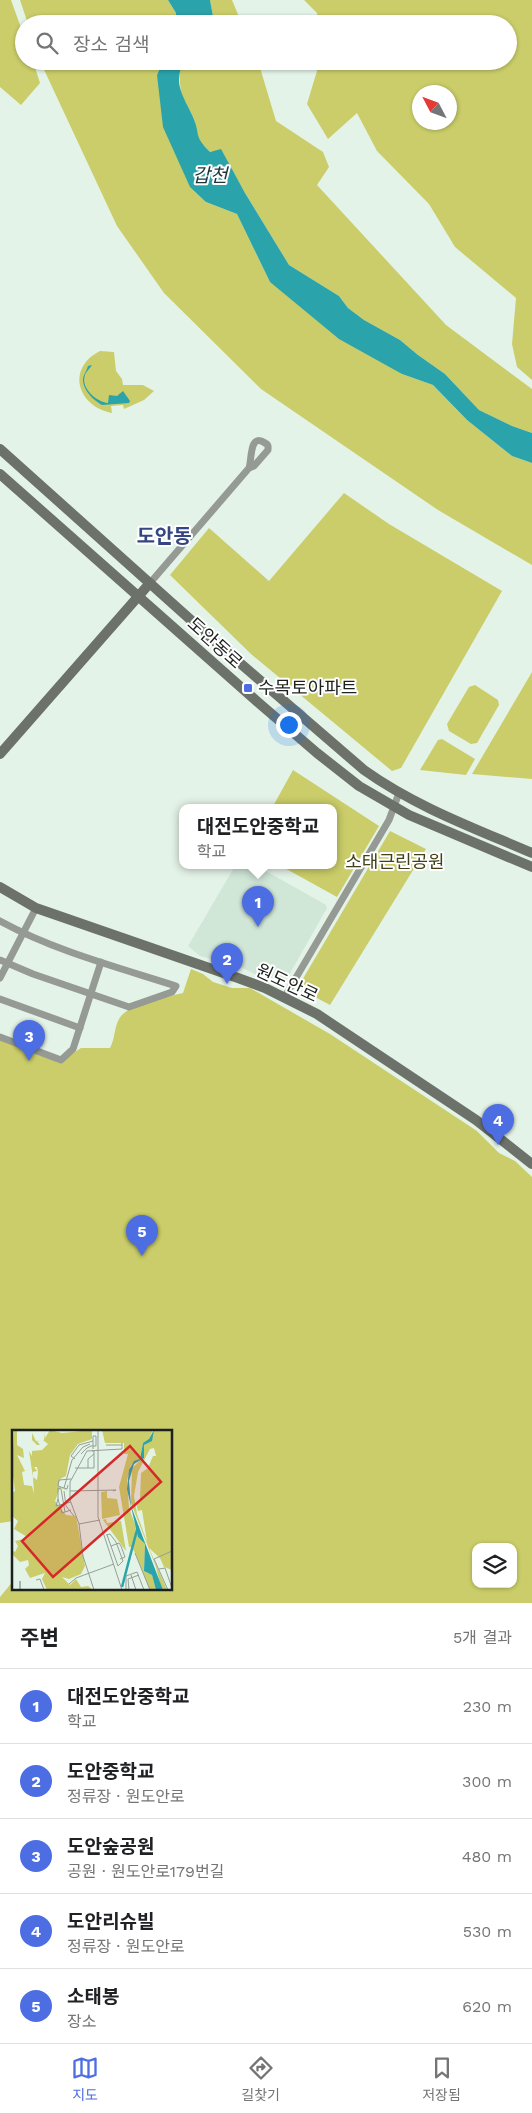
<!DOCTYPE html>
<html lang="ko">
<meta charset="utf-8">
<style>
body{margin:0;font-family:"Work Sans","Noto Sans KR",sans-serif;background:#f6f6f6;color:#202124}
.controls{position:absolute;right:15px;bottom:15px;display:grid;overflow:hidden;border-radius:10px;box-shadow:0 1px 4px #0004}
.controls button{width:45px;height:45px;display:grid;place-items:center;padding:0;border:0;border-bottom:1px solid #e0e0e0;background:#fff;color:#202124;font:25px sans-serif}
.compass{position:absolute;left:412px;top:85px;width:45px;height:45px;border-radius:50%;background:#fff;box-shadow:0 1px 4px #0004;rotate:311deg}
.you{position:absolute;left:288px;top:724px;width:18px;height:18px;margin:-12px;border:4px solid #fff;border-radius:50%;background:#1a73e8;box-shadow:0 0 0 8px #1a73e833}
.badge{display:grid;place-items:center;width:32px;height:32px;border-radius:50%;background:#4d6ee2;color:#fff;font-size:16px;font-weight:700}
.pin{position:absolute;translate:-50% -41px;filter:drop-shadow(0 1px 2px #0008)}
.pin::after{content:'';position:absolute;top:26px;width:18px;height:15px;background:inherit;clip-path:polygon(0 0,100% 0,50% 100%)}
.popup{position:absolute;left:179px;top:804px;width:158px;height:65px;box-sizing:border-box;display:grid;place-content:center;border-radius:10px;background:#fff;filter:drop-shadow(0 1px 4px #0005);font-size:16px;white-space:nowrap;color:#757577}
.popup b{font-size:19px;color:#202124}
.popup::after{content:'';position:absolute;left:50%;top:100%;margin-left:-10px;border:10px solid transparent;border-top-color:#fff}
.list{margin:0;padding:0;list-style:none}
h2{display:flex;justify-content:space-between;align-items:center;height:65px;margin:0;padding:0 20px;font-size:21px}
h2 small{font-size:16px;font-weight:400;color:#757577}
.list li{display:grid;grid-template-columns:32px 1fr auto;gap:15px;align-items:center;box-sizing:border-box;height:75px;padding:0 20px;border-top:1px solid #e0e0e0}
.list b{display:block;font-size:19px;white-space:nowrap}
.list p{margin:0;font-size:16px;white-space:nowrap;color:#757577}
.list em{font-size:16px;font-style:normal;color:#757577}
.icon{flex:none;width:28px;height:28px;fill:none;stroke:currentColor;stroke-width:2;stroke-linecap:round;stroke-linejoin:round}
.map{position:relative;flex:none;width:532px;height:1603px;overflow:hidden}
.search{position:absolute;background:#fff;box-shadow:0 1px 4px #0004;left:15px;right:15px;top:15px;height:55px;display:flex;align-items:center;gap:12px;box-sizing:border-box;padding:0 18px;border-radius:28px;color:#757577;font-size:19px}
.sheet{height:440px;background:#fff}
nav{display:flex;justify-content:space-around;align-items:center;box-sizing:border-box;height:70px;border-top:1px solid #e0e0e0;background:#fff;font-size:14px;color:#757577}
nav a{display:grid;justify-items:center;gap:2px}
nav .on{color:#4d6ee2}
.map>svg:first-child{display:block}
.built{fill:#d0e6d7}
.green{fill:#cacd69;fill-rule:evenodd}
.water{fill:#2ba3aa}
.lines{fill:none;stroke-linecap:round;stroke-linejoin:round}
.street{stroke:#969a94;stroke-width:7}
.secondary{stroke:#6c7169;stroke-width:10}
.poi-dot{fill:#4d6ee2;stroke:#fff;stroke-width:2}
.labels{text-anchor:middle;stroke-width:4;stroke-linejoin:round;paint-order:stroke}
.street-label{font-size:18px;fill:#1c211e;stroke:#fff}
.poi-label{font-size:18px;fill:#1c211e;stroke:#fff;text-anchor:start}
.park-label{font-size:18px;fill:#404116;stroke:#fff}
.water-label{font-size:19px;font-style:italic;fill:#1b3436;stroke:#fff}
.quarter-label{font-size:20px;font-weight:bold;fill:#334680;stroke:#fff}
.inset-river{fill:none;stroke:#2ba3aa;stroke-width:2.5}
.inset-road{fill:none;stroke:#949f97;stroke-width:1}
.view{fill:#d62828;fill-opacity:0.15;stroke:#d62828;stroke-width:2.5}
.inset-edge{fill:none;stroke:#1c211e;stroke-width:2.5}
</style>
<div class="map">
<svg width="532" height="1603" viewBox="0 0 532 1603">
<rect width="100%" height="100%" fill="#e4f3e8"/>
<!-- built -->
<path class="built" d="M235,866h22l69,39 1,3 -42,74 -11,2 -35,-18 -39,-10 -12,-10z"/>
<!-- green -->
<g class="green">
<path d="M0,0h11l13,36v25h9l7,22 -19,22 -21,-18z"/>
<path d="M20,0h148l8,13 -1,11h-147z"/>
<path d="M210,0h22l10,24h-35l6,-8z"/>
<path d="M304,0h228v380l-15,-13 -5,-23 4,-46 -61,-51 -26,-43 -52,-53 -20,-38 -29,26 -21,-35 13,-43h188v-37h-190l-1,-11zM420,92h30v30h-30z"/>
<path d="M40,61h123l-6,14 49,127 31,12 33,68 132,92 31,11 34,35 45,36 20,7v102l-94,-55 -177,-121 -97,-96 -47,-67z"/>
<path d="M184,61h74l18,60 47,31 6,15 -12,18 129,140 86,64v44l-20,-7 -33,-16 -34,-36 -27,-19 -18,-15 -36,-20 -16,-12 -9,-12 -50,-31 -44,-72 -24,-43 -11,2 -12,-12 -4,-21 -13,-25 -2,-23z"/>
<path d="M100,351l14,1 2,19 6,8 1,6h20l11,6 -10,9 -20,9 -1,-4 -12,1 1,7c-35,-7 -46,-45 -12,-62z"/>
<path d="M344,493l45,31 113,67 -101,177 -9,3 -141,-117 -81,-79 39,-47 60,53z"/>
<path d="M532,672v107l-60,-5z"/>
<path d="M475,685l23,15 1,5 -22,38 -6,1 -22,-13 -2,-7 22,-37z"/>
<path d="M442,739l33,20 -9,16 -46,-5 18,-30z"/>
<path d="M293,770l86,56 -42,71 -56,-31h52v-58h-61z"/>
<path d="M390,831l36,18 -96,156 -26,-14 -3,-9z"/>
<path d="M191,969l12,5 10,8 19,6h18l80,46 147,97 22,22 16,8 17,16v426h-532v-6l14,-17v9h157v-157h-157v89l-14,2v-485l61,23 20,-13h29c5,-9 4,-20 9,-29 9,-16 48,-22 64,-26zM476,1547h37v37h-37z"/>
</g>
<!-- water -->
<g class="water">
<path d="M168,0h42l3,16 -6,8h-32l1,-11z"/>
<path d="M163,61h21c-12,23 0,36 9,56 8,19 0,18 17,35l11,-3 24,44 44,72 50,31 9,12 16,12 36,20 18,15 27,19 34,36 33,16 20,7v30l-20,-7 -45,-36 -34,-35 -31,-11 -63,-35 -69,-57 -33,-68 -31,-12 -16,-15 -27,-60 -6,-52z"/>
<path d="M92,365c-2,3 -6,7 -7,10 -5,13 12,27 23,28l1,-8 8,1 6,-5 7,10 -1,2 -27,2c-9,-5 -20,-16 -19,-27 1,-4 4,-8 5,-12z"/>
</g>
<g class="lines">
<!-- street -->
<g class="street">
<path d="M150,583l99,-115c3,-7 0,-36 16,-25 4,2 3,3 3,7l-14,16 -5,2"/>
<path d="M0,921c55,30 117,46 176,65l-4,6 -43,15 -96,-33 -33,-14"/>
<path d="M0,978l36,-70"/>
<path d="M284,998l105,-178 10,-27"/>
<path d="M0,999l80,29"/>
<path d="M0,1037l61,23 12,-11 28,-87"/>
</g>
<!-- secondary -->
<g class="secondary">
<path d="M0,449l211,189 153,132c52,37 110,58 168,83"/>
<path d="M0,474l260,230 57,49 42,33 50,29 123,52"/>
<path d="M0,754l150,-171"/>
<path d="M0,887l36,21 202,70 27,10 52,26 159,106 56,44"/>
</g>
</g>
<!-- markers -->
<rect class="poi-dot" x="243" y="683" width="10" height="10" rx="2.5"/>
<g class="labels">
<!-- street labels -->
<g class="street-label">
<text transform="translate(215 643) rotate(42)" y="6">도안동로</text>
<text transform="translate(287 983) rotate(25)" y="6">원도안로</text>
</g>
<!-- poi labels -->
<g class="poi-label">
<text x="258" y="694">수목토아파트</text>
</g>
<!-- park labels -->
<g class="park-label">
<text x="395" y="868">소태근린공원</text>
</g>
<!-- water labels -->
<g class="water-label">
<text x="210" y="182">갑천</text>
</g>
<!-- quarter labels -->
<g class="quarter-label">
<text x="164" y="543">도안동</text>
</g>
</g>
<!-- overview -->
<g transform="translate(12 1430)">
<rect width="160" height="160" fill="#e4f3e8"/>
<path d="M2,0h3v15l6,4 1,9 -7,-3 8,16 -3,1 2,13 8,1 2,8 -1,-17 4,3 1,-8 -1,-5h-3l3,4 -4,1v5l-4,-26 3,5v-5l10,-1 6,-6 -5,-4 -6,1 3,4h-3l-5,-5v-7l4,8 7,-1h1l1,-8v6l5,-8 12,3 30,-3v9l-14,5 -8,11 -4,21 -6,3 -2,7 11,5 -9,-3 -5,13 11,14 10,1 9,50 -4,8 -12,5 -7,-2 8,8 6,-6 5,8 7,-1 5,4h-46l-5,-11 3,-6 -15,5 -5,-9 4,-4 -1,-5 -8,2 -8,-8v-4l3,2 3,-6 -3,-5 14,-3 -15,-9 4,-8 -6,-5v-23l3,-2 -3,-22zM90,0h51l-5,11 6,-11h18v140l-8,-3 -4,-9 -11,-10 18,42 -6,-2 -5,-21 -25,-64 1,-35 12,-11v-12l4,-4 -5,2 -3,16 -9,6 -4,16 2,27 7,19 -1,8 2,-7 1,9 7,7 -1,27 8,4 4,15h-6l-13,-33 -4,-8 2,-12 -2,10h-4l-10,-60 9,-33h-4v-11h-19zM142,18l2,8h-3l-5,12 -7,5 -1,26 -4,4 2,8 4,-1 5,32 -10,-28 -3,-18 4,-24 12,-23zM95,61v7l10,1 3,16 -18,4 -1,-27zM94,89l1,4 14,-2 5,30 -23,-31z" fill="#cacd69" fill-rule="evenodd"/>
<path d="M142,0l-2,11 -8,4v13l-10,6 -5,17 2,25 32,84h-7l-4,-15 -8,-4 1,-27 -7,-7 -11,-48 2,-19 5,-9 6,-2 3,-16 6,-4z" fill="#2ba3aa"/>
<path class="inset-river" d="M110,157l16,-61"/>
<path class="inset-road" d="M86,0v87l24,73M94,15h16M69,24l6,-6 4,-2h5v-10h-3v13M63,29l-4,-3 8,-11 14,-4M63,38h19v-17h-2M76,38v-9l6,-5M56,55l-1,4 -9,-3 1,-6 12,-1M52,58l8,-28 11,-13 7,-3M49,59l-3,-1v11l4,14 9,-3M49,59l4,23M52,61l2,15 8,10M58,61l46,-1 -3,1M46,69l-2,7 15,-4M67,94l21,-4M94,105l4,-1 6,8 7,19M95,105l11,31 5,-5M99,116l8,-3 2,3 4,11 -5,2M123,123l15,37M147,139l6,-1 7,20M119,145l5,15M24,150l4,-1 4,11M57,154l7,-6 38,-14M8,160v-9v9M82,160l-11,-34 -4,-32 -9,-24v-18l17,-31 35,-2v-6M114,160v-14l11,-4 7,18M117,160l-1,-11 11,-4M156,160l-14,-31 18,-8"/>
<path class="view" d="M118,16l31,36 -108,95 -31,-36z"/>
<rect width="160" height="160" class="inset-edge"/>
</g>
</svg>
<div class="controls">
<button><svg class="icon" aria-label="layers" viewBox="0 0 24 24"><path d="M12 4l9 5-9 5-9-5zM3 14l9 5 9-5"/></svg></button>
</div>
<svg class="compass" viewBox="-18 -18 36 36"><path d="M0-13l5 13h-10z" fill="#e53935"/><path d="M0 13l5-13h-10z" fill="#757577"/></svg>
<div class="you"></div>
<div class="pin badge" style="left:258px;top:927px">1</div>
<div class="popup"><b>대전도안중학교</b>학교</div>
<div class="pin badge" style="left:227px;top:984px">2</div>
<div class="pin badge" style="left:29px;top:1061px">3</div>
<div class="pin badge" style="left:498px;top:1145px">4</div>
<div class="pin badge" style="left:142px;top:1256px">5</div>
<div class="search"><svg class="icon" aria-label="search" viewBox="0 0 24 24"><circle cx="10" cy="10" r="6"/><path d="M15 15l6 6"/></svg>장소 검색</div>
</div>
<section class="sheet">
<h2>주변<small>5개 결과</small></h2>
<ul class="list">
<li><span class="badge">1</span><div><b>대전도안중학교</b><p>학교</p></div><em>230 m</em></li>
<li><span class="badge">2</span><div><b>도안중학교</b><p>정류장 · 원도안로</p></div><em>300 m</em></li>
<li><span class="badge">3</span><div><b>도안숲공원</b><p>공원 · 원도안로179번길</p></div><em>480 m</em></li>
<li><span class="badge">4</span><div><b>도안리슈빌</b><p>정류장 · 원도안로</p></div><em>530 m</em></li>
<li><span class="badge">5</span><div><b>소태봉</b><p>장소</p></div><em>620 m</em></li>
</ul>
</section>
<nav>
<a class="on"><svg class="icon" aria-label="map" viewBox="0 0 24 24"><path d="M3 6l6-2 6 2 6-2v14l-6 2-6-2-6 2zM9 4v14M15 6v14"/></svg>지도</a>
<a><svg class="icon" aria-label="directions" viewBox="0 0 24 24"><path d="M12 3l9 9-9 9-9-9zM9 14v-3h6M13 9l2 2-2 2"/></svg>길찾기</a>
<a><svg class="icon" aria-label="saved" viewBox="0 0 24 24"><path d="M7 4h10v16l-5-4-5 4z"/></svg>저장됨</a>
</nav>
